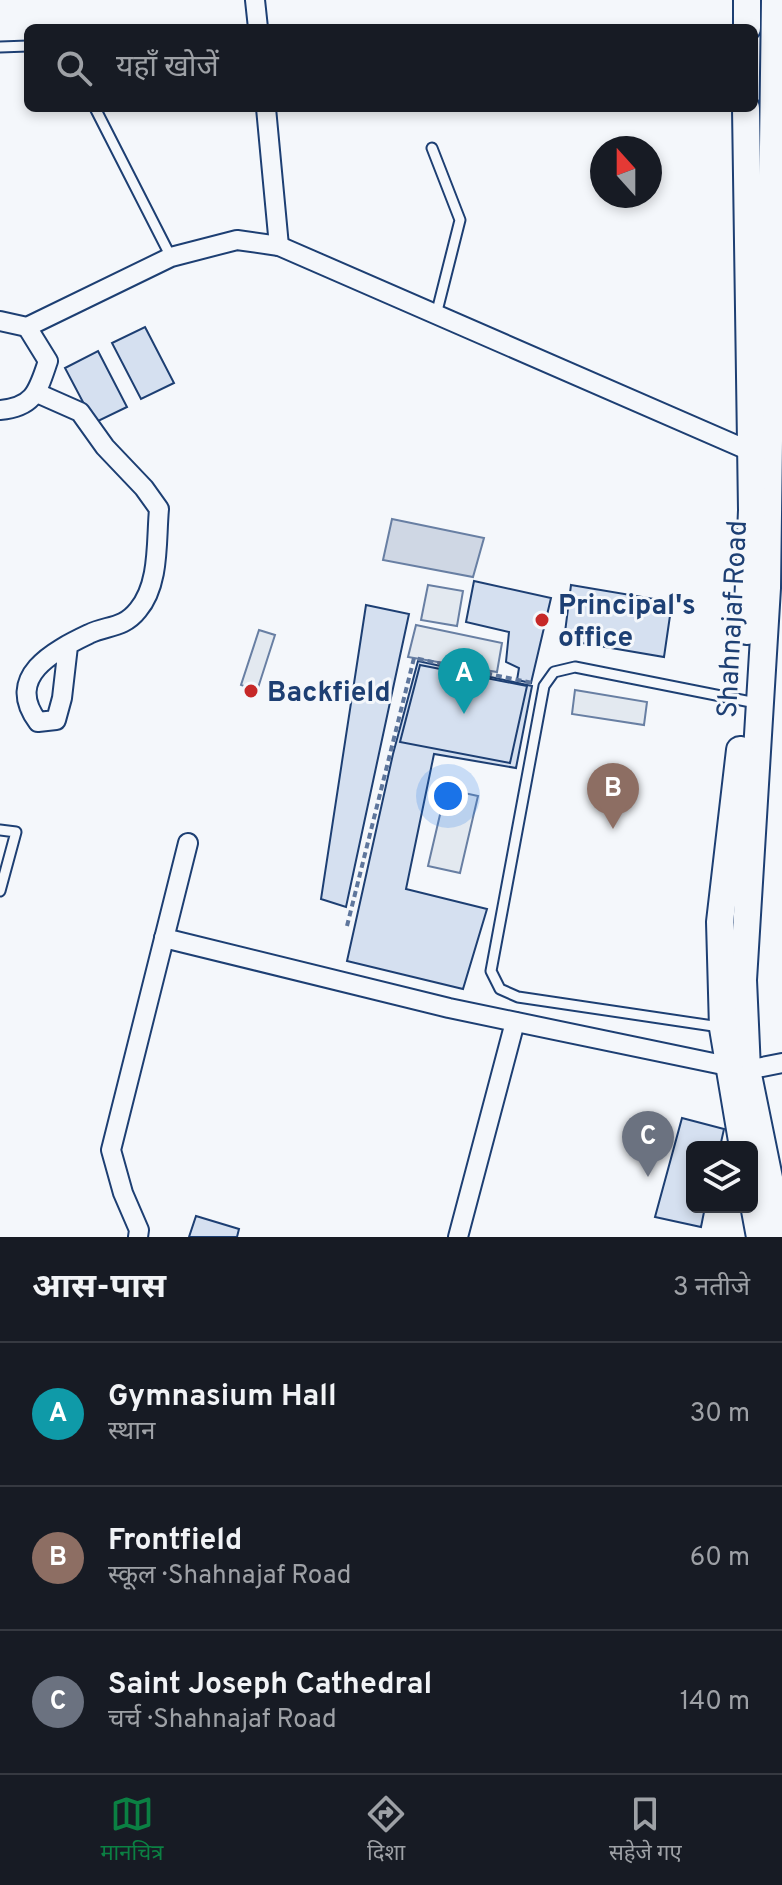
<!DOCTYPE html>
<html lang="hi">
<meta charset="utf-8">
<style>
body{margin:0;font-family:Overpass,"Noto Sans Devanagari",sans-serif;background:#20242c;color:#f1f3f6}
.controls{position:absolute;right:24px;bottom:24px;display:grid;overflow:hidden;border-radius:12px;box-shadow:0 4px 12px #0003}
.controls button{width:72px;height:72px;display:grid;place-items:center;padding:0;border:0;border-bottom:2px solid #363941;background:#171b24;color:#f1f3f6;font:40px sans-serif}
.compass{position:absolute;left:590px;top:136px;width:72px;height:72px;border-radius:50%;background:#171b24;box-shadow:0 4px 12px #0003;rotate:339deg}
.you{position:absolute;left:448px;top:796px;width:28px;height:28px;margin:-20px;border:6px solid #fff;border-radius:50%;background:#1a73e8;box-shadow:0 0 0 12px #1a73e833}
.badge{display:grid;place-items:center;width:52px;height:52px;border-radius:50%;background:#0b8043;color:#fff;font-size:26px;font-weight:700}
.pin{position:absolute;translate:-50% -66px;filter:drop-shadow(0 2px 4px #0008)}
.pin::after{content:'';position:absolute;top:42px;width:28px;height:24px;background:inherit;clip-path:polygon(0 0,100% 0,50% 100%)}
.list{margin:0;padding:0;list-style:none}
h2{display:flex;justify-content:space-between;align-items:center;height:104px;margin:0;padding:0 32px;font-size:34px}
h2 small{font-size:26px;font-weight:400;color:#9ea1a6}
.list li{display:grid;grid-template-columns:52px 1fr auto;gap:24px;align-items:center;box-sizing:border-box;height:144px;padding:0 32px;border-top:2px solid #363941}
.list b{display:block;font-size:30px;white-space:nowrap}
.list p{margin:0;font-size:26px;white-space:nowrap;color:#9ea1a6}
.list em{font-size:26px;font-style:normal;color:#9ea1a6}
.icon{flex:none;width:44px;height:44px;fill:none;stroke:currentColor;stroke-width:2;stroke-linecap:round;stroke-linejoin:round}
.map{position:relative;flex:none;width:782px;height:1237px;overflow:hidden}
.search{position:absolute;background:#171b24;box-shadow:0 4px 12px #0003;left:24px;right:24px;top:24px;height:88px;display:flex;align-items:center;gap:20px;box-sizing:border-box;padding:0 28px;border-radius:12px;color:#9ea1a6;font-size:30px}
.sheet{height:536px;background:#171b24}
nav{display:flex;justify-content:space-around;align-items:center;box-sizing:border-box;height:112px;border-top:2px solid #363941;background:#171b24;font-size:22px;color:#9ea1a6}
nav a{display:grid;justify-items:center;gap:4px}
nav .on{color:#0b8043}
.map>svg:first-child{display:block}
.green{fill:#e3e9f0;stroke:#687fa3;stroke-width:2}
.water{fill:#cfd7e4;stroke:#687fa3;stroke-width:2}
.building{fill:#d5e0f0;stroke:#1d3f73;stroke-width:2}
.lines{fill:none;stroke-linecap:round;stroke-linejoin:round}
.lane-casing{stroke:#1d3f73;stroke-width:13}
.street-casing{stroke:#1d3f73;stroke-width:22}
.secondary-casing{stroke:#1d3f73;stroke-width:30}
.path{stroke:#5e769c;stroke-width:4;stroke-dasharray:6 4;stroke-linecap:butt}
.lane{stroke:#f4f7fb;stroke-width:9}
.street{stroke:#f4f7fb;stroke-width:18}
.secondary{stroke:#f4f7fb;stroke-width:26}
.poi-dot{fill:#c62828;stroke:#f4f7fb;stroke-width:3}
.labels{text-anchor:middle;stroke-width:6;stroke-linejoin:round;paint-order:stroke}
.poi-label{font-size:28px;font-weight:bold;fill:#1d3f73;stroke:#f4f7fb;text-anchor:start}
.street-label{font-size:28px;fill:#1d3f73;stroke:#f4f7fb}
</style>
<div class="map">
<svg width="782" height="1237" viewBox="0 0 782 1237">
<rect width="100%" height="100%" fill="#f4f7fb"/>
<!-- green -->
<g class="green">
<path d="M428,585l35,6 -6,35 -36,-6z"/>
<path d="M416,625l86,18 -5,29 -89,-15z"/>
<path d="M259,630l16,5 -18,56 -16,-6z"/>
<path d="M575,690l72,12 -3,23 -72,-11z"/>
<path d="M446,789l32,7 -18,77 -32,-7z"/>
</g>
<!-- water -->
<path class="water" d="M392,519l92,19 -11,39 -90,-17z"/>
<!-- building -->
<g class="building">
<path d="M145,327l29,56 -33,16 -29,-56z"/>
<path d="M98,351l29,56 -33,16 -29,-55z"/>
<path d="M474,581l77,17 -20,85 -14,-3 2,-12 -13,-6 3,-30 -43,-10z"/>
<path d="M571,585l101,17 -8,55 -100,-17z"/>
<path d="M366,605l43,9 -63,293 -25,-8z"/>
<path d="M418,661l114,25 -16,82 -82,-14 -28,135 81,20 -24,80 -116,-28 46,-207z"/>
<path d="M420,665l107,21 -17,77 -110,-21z"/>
<path d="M682,1118l42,11 -4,18h-28v60h13l-4,20 -46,-10z"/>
<path d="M196,1216l43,13 -2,8h-48z"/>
</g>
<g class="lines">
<!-- lane casing -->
<g class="lane-casing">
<g id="lane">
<path d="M0,47l28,-1"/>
<path d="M95,108l76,149"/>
<path d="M432,148l28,72 -24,95"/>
<path d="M0,830l16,2 -16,59"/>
<path d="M720,1027l-202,-30 -18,-8 -9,-18 53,-285 10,-14 21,-5 181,36"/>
</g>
</g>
<!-- street casing -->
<g class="street-casing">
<g id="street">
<path d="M255,0l3,28"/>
<path d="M266,108l13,138"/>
<path d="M0,321l27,6 144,-70 66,-17 42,6 480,209"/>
<path d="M37,393l43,19 25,35 39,41 15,21c-3,32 1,75 -21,101 -15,19 -31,15 -49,24 -36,17 -85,43 -51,88l18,-2 6,-22 6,-52"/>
<path d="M0,410c35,-3 38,-20 48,-49l-21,-34"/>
<path d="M164,938l285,70 298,62 35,-7"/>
<path d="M138,1237l1,-7 -16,-37 -12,-43 77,-307"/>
<path d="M458,1237l57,-215"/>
</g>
</g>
<!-- secondary casing -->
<g class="secondary-casing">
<g id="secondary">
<path d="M775,0l-8,588 -24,392 4,90 34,167"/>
<path d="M747,28v-28"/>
<path d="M746,108l6,402 -5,121"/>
<path d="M740,750l-20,172 3,106 20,119"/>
<path d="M752,1194l8,43"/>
</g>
</g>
<!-- path -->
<path class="path" d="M347,926l67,-268 118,25"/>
<!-- lane -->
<use href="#lane" class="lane"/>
<!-- street -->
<use href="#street" class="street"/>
<!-- secondary -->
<use href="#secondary" class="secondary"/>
</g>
<!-- markers -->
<g class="poi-dot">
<circle cx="542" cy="620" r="8"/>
<circle cx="251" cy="691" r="8"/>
</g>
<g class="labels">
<!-- poi labels -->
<g class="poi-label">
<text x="558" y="614">Principal's<tspan x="558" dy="32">office</tspan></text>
<text x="267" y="701">Backfield</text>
</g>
<!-- street labels -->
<g class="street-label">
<text transform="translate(731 619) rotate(-87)" y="10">Shahnajaf Road</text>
</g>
</g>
</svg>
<div class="controls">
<button><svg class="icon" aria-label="layers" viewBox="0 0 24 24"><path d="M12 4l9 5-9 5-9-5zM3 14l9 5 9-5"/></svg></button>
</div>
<svg class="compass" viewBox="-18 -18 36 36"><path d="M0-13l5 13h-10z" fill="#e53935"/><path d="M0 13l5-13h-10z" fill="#9ea1a6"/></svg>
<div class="you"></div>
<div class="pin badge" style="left:464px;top:714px;background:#0f9aa8">A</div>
<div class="pin badge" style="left:613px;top:829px;background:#8d6e63">B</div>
<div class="pin badge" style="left:648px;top:1177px;background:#6b7280">C</div>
<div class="search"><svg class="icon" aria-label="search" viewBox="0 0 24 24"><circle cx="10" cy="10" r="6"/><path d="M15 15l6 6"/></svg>यहाँ खोजें</div>
</div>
<section class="sheet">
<h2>आस-पास<small>3 नतीजे</small></h2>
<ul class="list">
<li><span class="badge" style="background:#0f9aa8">A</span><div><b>Gymnasium Hall</b><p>स्थान</p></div><em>30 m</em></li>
<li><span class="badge" style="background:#8d6e63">B</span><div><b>Frontfield</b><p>स्कूल · Shahnajaf Road</p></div><em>60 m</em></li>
<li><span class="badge" style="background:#6b7280">C</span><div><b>Saint Joseph Cathedral</b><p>चर्च · Shahnajaf Road</p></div><em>140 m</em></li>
</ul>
</section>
<nav>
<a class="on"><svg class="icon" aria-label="map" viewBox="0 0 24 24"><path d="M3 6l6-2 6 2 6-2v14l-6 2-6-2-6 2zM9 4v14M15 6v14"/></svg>मानचित्र</a>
<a><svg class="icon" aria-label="directions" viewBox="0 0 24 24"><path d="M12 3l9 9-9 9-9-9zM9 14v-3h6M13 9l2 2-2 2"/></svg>दिशा</a>
<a><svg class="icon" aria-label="saved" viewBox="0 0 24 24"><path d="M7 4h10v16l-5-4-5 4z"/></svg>सहेजे गए</a>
</nav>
